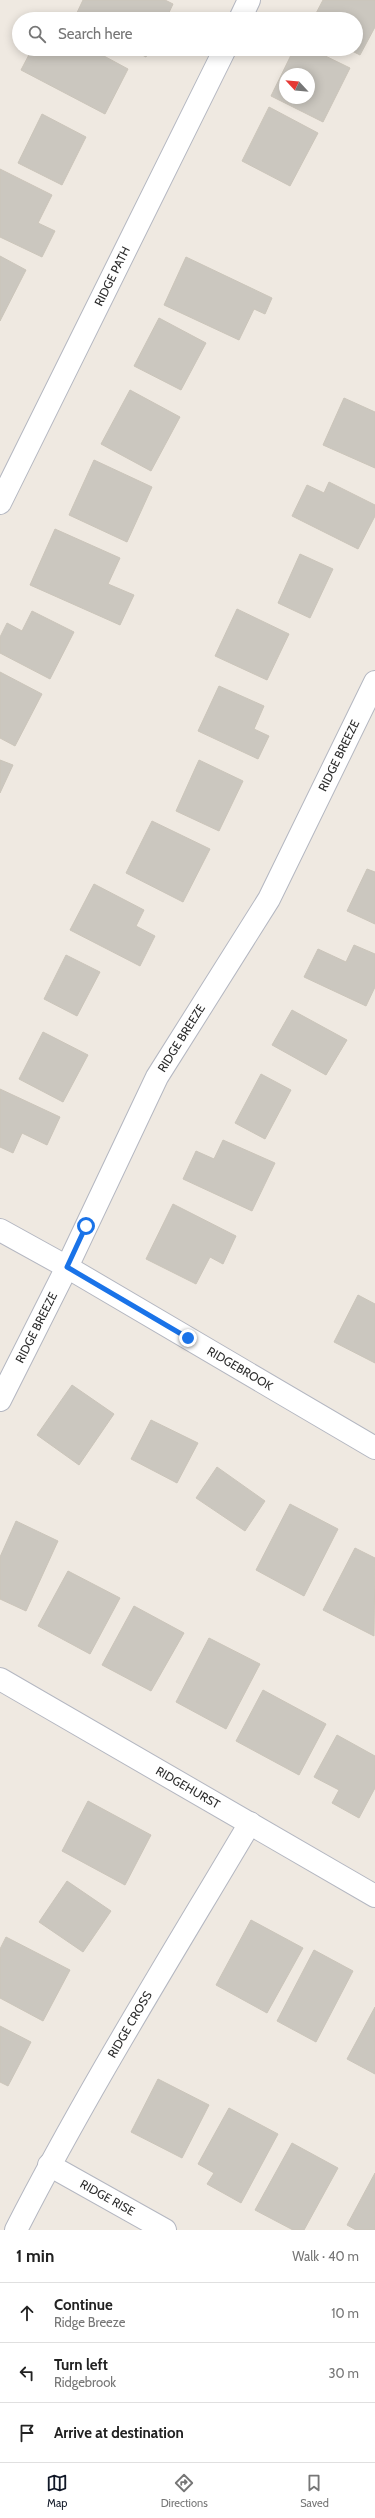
<!DOCTYPE html>
<meta charset="utf-8">
<style>
body{margin:0;font-family:Cabin,sans-serif;background:#f2f2f2;color:#222}
.compass{position:absolute;left:279px;top:68px;width:36px;height:36px;border-radius:50%;background:#fff;box-shadow:0 2px 10px #0003;rotate:296deg}
.stop{position:absolute;width:12px;height:12px;margin:-9px;border:3px solid #1a73e8;border-radius:50%;background:#fff}
.stop.end{background:#1a73e8;border-color:#fff;box-shadow:0 1px 4px #0008}
.list{margin:0;padding:0;list-style:none}
h2{display:flex;justify-content:space-between;align-items:center;height:52px;margin:0;padding:0 16px;font-size:17px}
h2 small{font-size:13px;font-weight:400;color:#767676}
.list li{display:grid;grid-template-columns:26px 1fr auto;gap:12px;align-items:center;box-sizing:border-box;height:60px;padding:0 16px;border-top:1px solid #e0e0e0}
.list b{display:block;font-size:15px;white-space:nowrap}
.list p{margin:0;font-size:13px;white-space:nowrap;color:#767676}
.list em{font-size:13px;font-style:normal;color:#767676}
.icon{flex:none;width:22px;height:22px;fill:none;stroke:currentColor;stroke-width:2;stroke-linecap:round;stroke-linejoin:round}
.map{position:relative;flex:none;width:375px;height:2230px;overflow:hidden}
.search{position:absolute;background:#fff;box-shadow:0 2px 10px #0003;left:12px;right:12px;top:12px;height:44px;display:flex;align-items:center;gap:10px;box-sizing:border-box;padding:0 14px;border-radius:22px;color:#767676;font-size:15px}
.sheet{height:232px;background:#fff}
nav{display:flex;justify-content:space-around;align-items:center;box-sizing:border-box;height:56px;border-top:1px solid #e0e0e0;background:#fff;font-size:11px;color:#767676}
nav a{display:grid;justify-items:center;gap:2px}
nav .on{color:#111827}
.map>svg:first-child{display:block}
.building{fill:#cbc7bf;stroke:#cbc5ba;fill-rule:evenodd}
.lines{fill:none;stroke-linecap:round;stroke-linejoin:round}
.street-casing{stroke:#b4b7c1;stroke-width:24}
.secondary-casing{stroke:#b4b7c1;stroke-width:24}
.street{stroke:#fff;stroke-width:22}
.secondary{stroke:#fff;stroke-width:22}
.route{stroke:#1a73e8;stroke-width:5}
.labels{text-anchor:middle;stroke-width:4;stroke-linejoin:round;paint-order:stroke}
.street-label{font-size:12px;fill:#2e2e2e;stroke:#fff}
</style>
<div class="map">
<svg width="375" height="2230" viewBox="0 0 375 2230">
<rect width="100%" height="100%" fill="#efe9e1"/>
<!-- building -->
<g class="building">
<path d="M83,0h82l8,4 -7,15h-92z"/>
<path d="M323,0h52v27l-15,28 -12,-6h8v-30h-43z"/>
<path d="M32,49h59l37,20 -23,45 -84,-44z"/>
<path d="M131,49h19l-4,8z"/>
<path d="M294,49h17l39,19 -27,54 -52,-26zM285,74h24v24h-24z"/>
<path d="M269,107l49,26 -28,53 -48,-25z"/>
<path d="M42,114l44,23 -24,48 -44,-22z"/>
<path d="M0,169l52,26 -14,28 17,8 -13,26 -42,-20z"/>
<path d="M0,256l26,14 -26,51z"/>
<path d="M186,257l86,41 -7,16 -11,-5 -15,31 -75,-35z"/>
<path d="M159,318l47,25 -25,47 -47,-24z"/>
<path d="M130,390l50,27 -29,54 -50,-27z"/>
<path d="M344,398l31,14v56l-52,-23z"/>
<path d="M94,460l58,27 -25,55 -58,-27z"/>
<path d="M329,482l46,23v11l-17,33 -66,-33 15,-31 17,8z"/>
<path d="M55,529l65,29 -12,26 26,11 -14,30 -90,-40z"/>
<path d="M300,554l33,15 -23,49 -32,-15z"/>
<path d="M237,609l52,25 -22,46 -52,-24z"/>
<path d="M32,611l42,21 -24,47 -50,-26v-16l7,-14 15,8z"/>
<path d="M0,672l42,22 -27,52 -15,-8z"/>
<path d="M219,686l45,20 -10,23 15,7 -11,23 -60,-28z"/>
<path d="M0,760l13,5 -13,28z"/>
<path d="M199,760l44,21 -24,50 -43,-20z"/>
<path d="M152,821l58,28 -27,53 -57,-29z"/>
<path d="M367,869l8,3v52l-28,-13z"/>
<path d="M94,884l50,26 -8,16 19,10 -15,30 -70,-36z"/>
<path d="M354,945l21,9v33l-9,19 -62,-29 14,-28 28,13z"/>
<path d="M66,955l34,17 -23,44 -33,-17z"/>
<path d="M292,1010l55,30 -21,35 -54,-30z"/>
<path d="M43,1032l45,23 -25,47 -44,-23z"/>
<path d="M261,1074l30,16 -26,49 -30,-16z"/>
<path d="M0,1089l60,28 -13,28 -25,-12 -9,20 -13,-6z"/>
<path d="M223,1140l52,23 -23,48 -69,-32 13,-28 18,8z"/>
<path d="M173,1204l63,32 -13,28 -13,-7 -14,27 -50,-25z"/>
<path d="M358,1295l17,9v59l-41,-21z"/>
<path d="M72,1385l42,29 -35,51 -42,-30z"/>
<path d="M151,1420l47,23 -21,40 -46,-24z"/>
<path d="M217,1467l48,34 -20,30 -49,-33z"/>
<path d="M290,1504l48,25 -34,67 -48,-26z"/>
<path d="M16,1521l42,20 -32,70 -26,-12v-42z"/>
<path d="M355,1548l20,10 -1,78 -51,-26z"/>
<path d="M68,1571l52,27 -30,56 -52,-28z"/>
<path d="M134,1606l50,27 -33,58 -49,-26z"/>
<path d="M209,1638l51,26 -34,65 -50,-27z"/>
<path d="M263,1690l63,34 -27,51 -63,-34z"/>
<path d="M337,1735l38,21v32l-16,30 -27,-15 7,-13 -25,-13z"/>
<path d="M88,1801l63,34 -26,50 -63,-34z"/>
<path d="M67,1881l44,30 -28,41 -44,-30z"/>
<path d="M251,1920l52,28 -36,65 -51,-28z"/>
<path d="M6,1937l64,33 -27,51 -43,-23v-49z"/>
<path d="M314,1950l39,21 -37,71 -39,-21z"/>
<path d="M375,2007v67l-28,-15z"/>
<path d="M0,2026l31,16 -23,44 -8,-4z"/>
<path d="M158,2079l51,26 -27,53 -51,-26z"/>
<path d="M229,2108l49,26 -37,69 -34,-19 7,-11 -16,-9z"/>
<path d="M292,2143l46,25 -34,62h-11l-38,-20z"/>
<path d="M375,2173v57h-19l-9,-5z"/>
</g>
<g class="lines">
<!-- street casing -->
<g class="street-casing">
<g id="street">
<path id="s1" d="M0,1400l67,-133 90,-190 112,-178 106,-217"/>
<path id="s2" d="M0,1679l375,217"/>
<path id="s3" d="M49,2165l116,65"/>
<path id="s4" d="M16,2230c71,-139 154,-272 234,-407"/>
</g>
</g>
<!-- secondary casing -->
<g class="secondary-casing">
<g id="secondary">
<path d="M240,19l9,-19"/>
<path id="s5" d="M0,503l225,-454"/>
<path id="s6" d="M0,1230l67,37 308,181"/>
</g>
</g>
<!-- street -->
<use href="#street" class="street"/>
<!-- secondary -->
<use href="#secondary" class="secondary"/>
</g>
<g class="lines">
<!-- route -->
<path class="route" d="M86,1226l-19,41 121,71"/>
</g>
<g class="labels">
<!-- street labels -->
<g class="street-label">
<text dy="4" stroke="none"><textPath href="#s5" startOffset="253">RIDGE PATH</textPath></text>
<text dy="4" stroke="none"><textPath href="#s1" startOffset="729">RIDGE BREEZE</textPath></text>
<text dy="4" stroke="none"><textPath href="#s1" startOffset="405">RIDGE BREEZE</textPath></text>
<text dy="4" stroke="none"><textPath href="#s1" startOffset="81">RIDGE BREEZE</textPath></text>
<text dy="4" stroke="none"><textPath href="#s6" startOffset="277">RIDGEBROOK</textPath></text>
<text dy="4" stroke="none"><textPath href="#s2" startOffset="217">RIDGEHURST</textPath></text>
<text dy="4" stroke="none"><textPath href="#s4" startOffset="235">RIDGE CROSS</textPath></text>
<text dy="4" stroke="none"><textPath href="#s3" startOffset="67">RIDGE RISE</textPath></text>
</g>
</g>
</svg>
<svg class="compass" viewBox="-18 -18 36 36"><path d="M0-13l5 13h-10z" fill="#e53935"/><path d="M0 13l5-13h-10z" fill="#767676"/></svg>
<div class="stop" style="left:86px;top:1226px"></div>
<div class="stop end" style="left:188px;top:1338px"></div>
<div class="search"><svg class="icon" aria-label="search" viewBox="0 0 24 24"><circle cx="10" cy="10" r="6"/><path d="M15 15l6 6"/></svg>Search here</div>
</div>
<section class="sheet">
<h2>1 min<small>Walk · 40 m</small></h2>
<ul class="list">
<li><svg class="icon" aria-label="ahead" viewBox="0 0 24 24"><path d="M12 20V5M6 11l6-6 6 6"/></svg><div><b>Continue</b><p>Ridge Breeze</p></div><em>10 m</em></li>
<li><svg class="icon" aria-label="left" viewBox="0 0 24 24"><path d="M17 20v-9H6M10 6l-5 5 5 5"/></svg><div><b>Turn left</b><p>Ridgebrook</p></div><em>30 m</em></li>
<li><svg class="icon" aria-label="arrive" viewBox="0 0 24 24"><path d="M6 21V4h12l-3 4 3 4H6"/></svg><div><b>Arrive at destination</b></div></li>
</ul>
</section>
<nav>
<a class="on"><svg class="icon" aria-label="map" viewBox="0 0 24 24"><path d="M3 6l6-2 6 2 6-2v14l-6 2-6-2-6 2zM9 4v14M15 6v14"/></svg>Map</a>
<a><svg class="icon" aria-label="directions" viewBox="0 0 24 24"><path d="M12 3l9 9-9 9-9-9zM9 14v-3h6M13 9l2 2-2 2"/></svg>Directions</a>
<a><svg class="icon" aria-label="saved" viewBox="0 0 24 24"><path d="M7 4h10v16l-5-4-5 4z"/></svg>Saved</a>
</nav>
